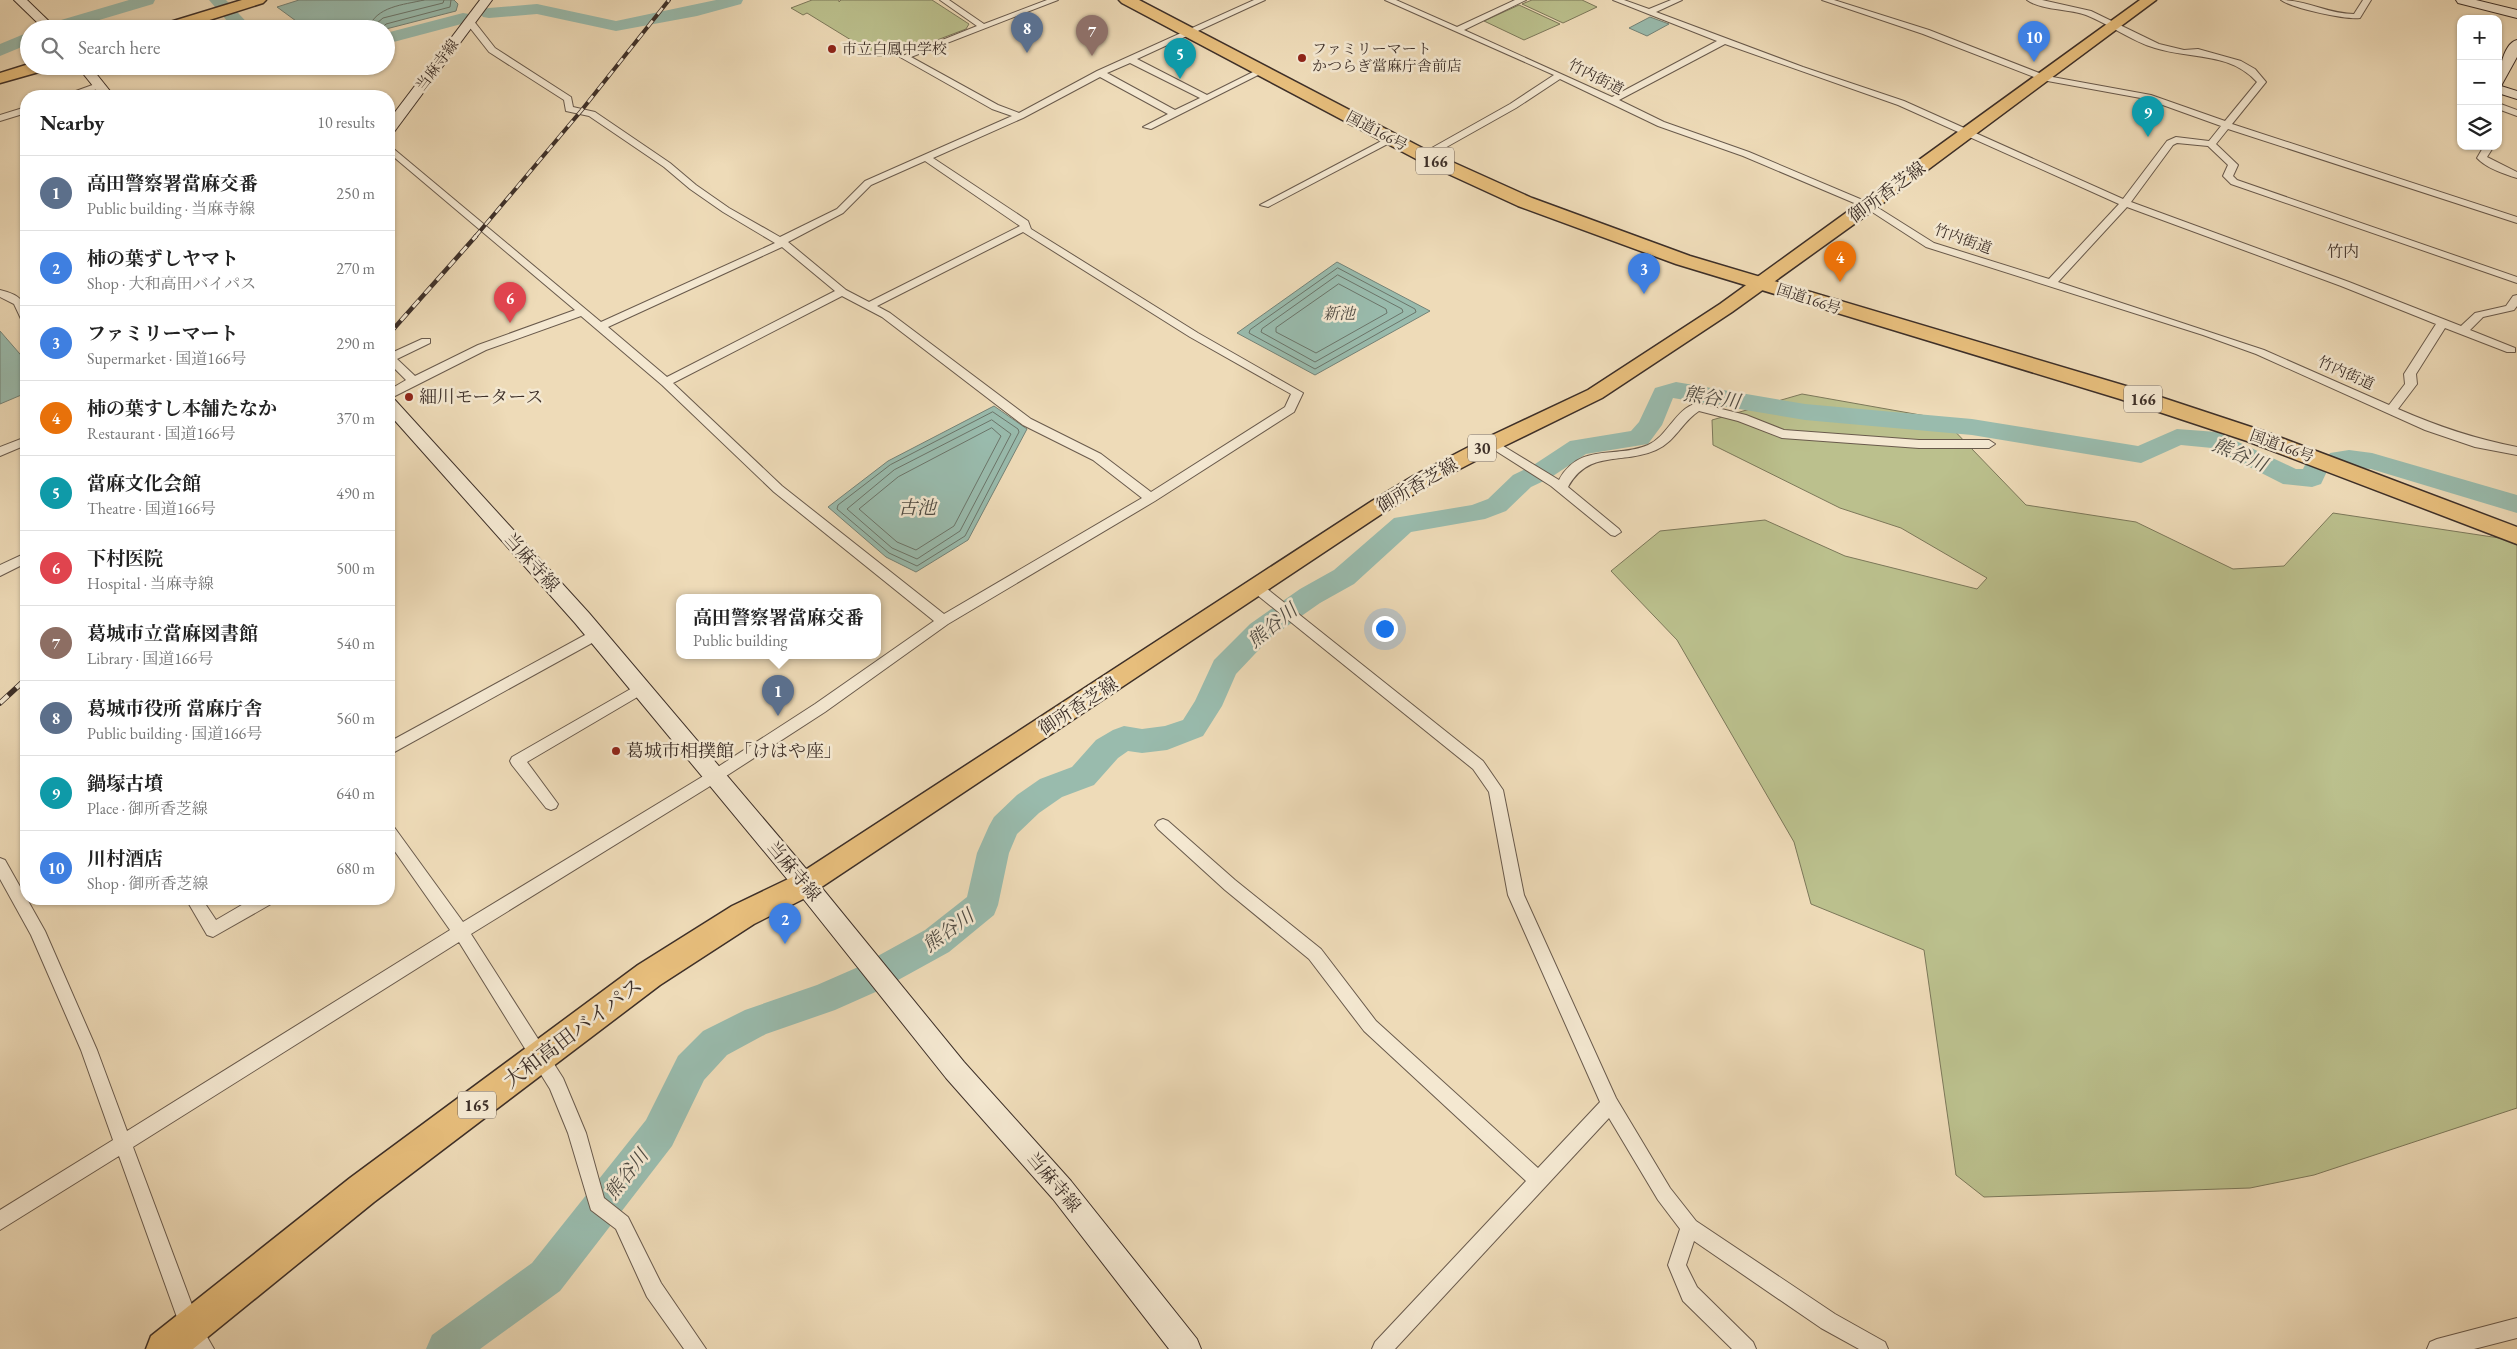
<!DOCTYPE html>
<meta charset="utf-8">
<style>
body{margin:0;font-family:"EB Garamond","Noto Serif JP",serif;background:#f6f6f6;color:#222}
.controls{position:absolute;right:15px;top:15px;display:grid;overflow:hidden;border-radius:10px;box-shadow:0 1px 4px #0004}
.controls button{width:45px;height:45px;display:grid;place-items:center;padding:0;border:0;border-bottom:1px solid #e0e0e0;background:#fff;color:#222;font:25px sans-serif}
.you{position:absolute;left:1384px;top:628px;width:18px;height:18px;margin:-12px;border:4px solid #fff;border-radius:50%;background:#1a73e8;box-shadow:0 0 0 8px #1a73e833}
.badge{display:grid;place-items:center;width:32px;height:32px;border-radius:50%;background:#ea580c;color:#fff;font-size:16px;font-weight:700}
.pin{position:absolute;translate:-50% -41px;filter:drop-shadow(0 1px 2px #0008)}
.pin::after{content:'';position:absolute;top:26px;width:18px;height:15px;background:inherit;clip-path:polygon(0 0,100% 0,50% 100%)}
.popup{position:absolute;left:676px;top:594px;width:205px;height:65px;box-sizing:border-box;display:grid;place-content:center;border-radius:10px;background:#fff;filter:drop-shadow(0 1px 4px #0005);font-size:16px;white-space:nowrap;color:#767676}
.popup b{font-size:19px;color:#222}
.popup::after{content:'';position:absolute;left:50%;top:100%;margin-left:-10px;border:10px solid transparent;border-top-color:#fff}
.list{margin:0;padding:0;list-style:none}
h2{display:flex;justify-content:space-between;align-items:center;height:65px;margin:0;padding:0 20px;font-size:21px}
h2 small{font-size:16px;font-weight:400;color:#767676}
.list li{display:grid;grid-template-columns:32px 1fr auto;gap:15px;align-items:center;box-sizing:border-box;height:75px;padding:0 20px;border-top:1px solid #e0e0e0}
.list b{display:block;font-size:19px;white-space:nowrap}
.list p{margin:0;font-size:16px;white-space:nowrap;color:#767676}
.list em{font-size:16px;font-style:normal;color:#767676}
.icon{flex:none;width:28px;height:28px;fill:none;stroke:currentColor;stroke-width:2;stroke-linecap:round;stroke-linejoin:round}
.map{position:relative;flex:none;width:2517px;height:1349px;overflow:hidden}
.search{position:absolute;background:#fff;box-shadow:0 1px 4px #0004;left:20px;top:20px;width:375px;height:55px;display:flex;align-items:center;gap:12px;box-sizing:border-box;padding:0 18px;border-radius:28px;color:#767676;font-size:19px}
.panel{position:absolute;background:#fff;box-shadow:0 1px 4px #0004;left:20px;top:90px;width:375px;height:815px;border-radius:20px}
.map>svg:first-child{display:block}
.green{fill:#bbc08d;stroke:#7c785a}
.water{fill:#99bbad;stroke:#748378}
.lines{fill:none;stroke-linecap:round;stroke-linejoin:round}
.shore{stroke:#6b756a;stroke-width:1}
.river{fill:#99bbad;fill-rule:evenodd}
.street-casing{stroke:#695a4c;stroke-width:2}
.secondary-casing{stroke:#3d2f28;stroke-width:2}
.primary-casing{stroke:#3d2f28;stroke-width:3}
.highway-casing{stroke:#3d2f28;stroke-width:3}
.street{fill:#f4e8d1;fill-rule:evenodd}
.secondary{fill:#f4e8d1;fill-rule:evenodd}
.primary{fill:#e7be7c;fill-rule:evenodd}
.highway{fill:#e7be7c;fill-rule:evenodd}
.rail-far2-casing{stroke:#3d2f28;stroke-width:4}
.rail-far1-casing{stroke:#3d2f28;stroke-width:4.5}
.rail-casing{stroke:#3d2f28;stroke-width:5.5}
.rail-far2{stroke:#f4e8d1;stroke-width:2.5;stroke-dasharray:8;stroke-linecap:butt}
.rail-far1{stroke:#f4e8d1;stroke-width:3;stroke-dasharray:9;stroke-linecap:butt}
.rail{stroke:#f4e8d1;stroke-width:4;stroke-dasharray:11;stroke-linecap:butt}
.poi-dot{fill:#8f2418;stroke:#f4e8d1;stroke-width:2}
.labels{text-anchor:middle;stroke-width:5;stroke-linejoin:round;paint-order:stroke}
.far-poi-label{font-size:15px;fill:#3d2f28;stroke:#f4e8d1;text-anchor:start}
.far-street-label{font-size:15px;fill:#3d2f28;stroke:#f4e8d1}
.shield{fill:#f4e8d1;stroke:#74665b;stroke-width:1}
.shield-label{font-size:16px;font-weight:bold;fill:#3d2f28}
.far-neighbourhood-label{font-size:16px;fill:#3d2f28;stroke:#f4e8d1}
.far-water-label{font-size:16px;font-style:italic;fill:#4f4b43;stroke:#f4e8d1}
.street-label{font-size:18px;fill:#3d2f28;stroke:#f4e8d1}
.poi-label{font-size:18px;fill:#3d2f28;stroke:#f4e8d1;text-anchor:start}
.water-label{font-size:19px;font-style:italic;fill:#4f4b43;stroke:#f4e8d1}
.near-street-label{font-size:21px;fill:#3d2f28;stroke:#f4e8d1}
</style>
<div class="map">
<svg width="2517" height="1349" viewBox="0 0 2517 1349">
<rect width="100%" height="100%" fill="#eedbb8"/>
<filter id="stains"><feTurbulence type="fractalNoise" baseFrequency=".004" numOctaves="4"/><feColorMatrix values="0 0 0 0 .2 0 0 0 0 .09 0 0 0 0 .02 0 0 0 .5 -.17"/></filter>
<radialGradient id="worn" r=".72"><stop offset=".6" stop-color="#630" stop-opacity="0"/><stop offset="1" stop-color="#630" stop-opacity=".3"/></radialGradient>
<!-- green -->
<g class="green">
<path d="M812,0h27v2l2,-2h91l37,24 -3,5 -71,27h-18l-70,-43 -4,2 -12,-7z"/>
<path d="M1532,0h50l15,7 -34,16 -41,-19z"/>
<path d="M1519,5l41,19 -36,16 -40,-19z"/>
<path d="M1802,394l141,25 83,86 110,17 97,47 51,-3 49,-53 173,26 11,6v563l-203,67 -64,13 -266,9 -28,-22 -32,-225 -113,-46 -17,-62 -117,-202 -66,-69 49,-40 105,-11 80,36 132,33 10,-11 -86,-50 -61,-20 -127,-63 -1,-25z"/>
</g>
<!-- water -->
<g class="water">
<path d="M299,0h155l4,4 -2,7 -70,18h-79l-30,-22z"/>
<path d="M1650,17l19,7 -22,12 -18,-8z"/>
<path d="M1337,262l93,49 -115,64 -78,-42z"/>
<path d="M0,331l26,30v32l-26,11z"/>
<path d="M994,406l33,23 -59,111 -52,32 -30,-15 -58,-50 60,-46z"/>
</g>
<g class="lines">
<!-- shore -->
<g class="shore">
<path d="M368,29c8,-23 35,-24 56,-29"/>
<path d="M375,29l2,-6 6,-5 60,-15 1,-3"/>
<path d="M381,29l5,-5 64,-17 1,-7"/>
<path d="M1338,268l77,41 1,3 -101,57 -66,-36 1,-3z"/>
<path d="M1338,275l64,34 1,3 -88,50 -54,-30 1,-3z"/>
<path d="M1339,284l47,25 1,4 -71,40 -40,-21v-4z"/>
<path d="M993,412l25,17 1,3 -54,104 -48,30 -28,-13 -52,-44 1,-4 52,-40z"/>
<path d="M992,420l19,14 -51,97 -43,28 -25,-11 -45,-39 47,-39z"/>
<path d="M992,428l9,8 -47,90 -38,24 -19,-8 -38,-33 39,-32z"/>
</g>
<!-- river -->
<g class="river">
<path d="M129,0h26l-2,4 -84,25h-28l3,-4z"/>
<path d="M209,0h17l27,29h-19z"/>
<path d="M716,0h27l-2,4 -44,12 -81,15 -79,-17 -48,4 -6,-1 -3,-4 3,-4 6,-1 48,-4 79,17z"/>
<path d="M463,13l6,1 3,4 -3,4 -83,22v-11z"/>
<path d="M29,32v12l-29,12v-12z"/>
<path d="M1676,382l129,22 167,15 166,27 39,-17 40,3 79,37h7l4,-8 9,-2 9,2 4,6 -8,17 -9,3 -29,-3 -71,-36 -31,-3 -40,18 -169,-28 -167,-15 -132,-22 -11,27 -14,19 -62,10 -36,24 -19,9 -25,24 -21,8 -74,13 -57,52 -34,19 -50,35 -34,36 -14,32 -19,30 -36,14 -25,3 -14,-2 -10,7 -24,27 -32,12 -23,16 -22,21 -8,19 -11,52 -4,10 -45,37 -69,38 -45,20 -69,24 -39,21 -23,25 -32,66 -112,145 -80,58h-54l6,-14 100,-72 114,-143 32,-64 25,-25 42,-21 72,-25 39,-17 69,-38 42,-33 10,-44 12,-27 5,-9 23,-22 23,-16 32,-12 24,-27 17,-10 11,-4 18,3 23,-3 18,-6 12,-19 19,-41 36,-36 50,-35 34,-19 60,-52 78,-13 16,-6 25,-24 19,-9 38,-25 61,-10 8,-9 16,-34z"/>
<path d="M2349,450l23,3 145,42v18l-146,-44 -41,-4 -3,-6 3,-6z"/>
</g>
<!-- street casing -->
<g class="street-casing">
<g id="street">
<path d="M940,0h9l35,24 63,-24h11l-147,57 87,48 21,8 78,-42 157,-71h11l-128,59 70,36 54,-27 7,2 -117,59 -8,-2 25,-13 -68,-37 -77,41 -90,40 95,63 3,8 167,104 105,60 -9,19 -139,89 -207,123 -123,88 -105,68 -249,154 92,144 23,55 18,65 24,19 33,66 45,66h-22l-37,-52 -31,-68 -25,-19 -23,-77 -18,-44 -91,-147 -326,205 65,174 16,28h-21l-10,-15 -64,-178 -119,74v-20l113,-70 -32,-90 -50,-115 -31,-56v-21l5,2 40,71 52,119 30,81 323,-201 -61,-87v-18l5,2 69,95 247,-150 105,-68 119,-83 -160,-129 -112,-107 -81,-69 -95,34 -97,49v-9l17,-10 -17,-17v-9l33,-15h8v4l-33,16 18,17 63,-31 97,-35 -186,-157v-8l212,177 174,-79 -52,-31 -33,-23 -26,-22 -75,-51 -23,-5 -2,-11 -75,-48 -22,-28v-4h6l22,28 76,49 2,10 22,5 75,51 26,22 33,23 51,29 57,-28 28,-28 147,-65 -20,-7 -92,-52 77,-31zM1130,63l70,35 -25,12 -68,-37zM925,161l95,65 -151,76 -23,-12 -58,-48 55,-29 28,-28zM1023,232l167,105 101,57 -6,13 -134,85 -50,-38 -70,-35 -141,-106 -13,-7zM782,247l53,44 -168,86 -59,-50zM842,296l40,21 141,108 70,35 49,38 -198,116 -162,-128 -109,-103z"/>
<path d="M1385,0h11l61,27 58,-27h11l-62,30 148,67 105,-56 -104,-41h11l25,9 22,-9h11l-26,12 147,55 101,34 219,98 44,-58 9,-4 33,4 12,-15 -75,-27 -104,-19 -119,-46 -101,-34h12l95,30 118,46 104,19 74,26 32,-39c-27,-30 -67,-23 -102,-34 -24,-7 -46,-24 -69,-33 -16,-6 -46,-5 -59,-15h15l49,11 68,33 25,6 14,-1 43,12 14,8 11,13 -34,42 285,93v6l-289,-94 -12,15 22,21 -5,11 4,4 280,97v6l-286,-99 -8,-8 5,-11 -20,-19 -31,-3 -4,2 -42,57 218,80 112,44 14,-13 31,-7 7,-10 4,-1v11l-3,4 -31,7 -13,13 45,18v4h-8l-62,-24 -29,46 1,10 -19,25c39,17 77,30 119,38v8l-42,-8 -50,-17 -169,-76 -53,-19 -277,-88 -60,-39 -123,-52 -85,-30 -98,-47 -44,29 -89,50h-6v-4l89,-50 44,-29zM1725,44l173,61 221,99 -70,75 -115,-36 -62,-39 -123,-52 -85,-30 -45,-22zM2127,207l214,79 95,38 -32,50 1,10 -16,21 -125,-55 -206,-68z"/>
<path d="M2281,0c25,0 48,14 73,14l9,-14h8l-11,18c-14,2 -68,-10 -79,-18z"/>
<path d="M98,83l4,3 -1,2 -27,8h-12z"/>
<path d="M2498,103l19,7v6l-19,-7z"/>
<path d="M26,107v6l-26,8v-6z"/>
<path d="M1389,137l8,2 -129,68 -8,-2z"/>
<path d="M2484,146h10l-7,11 30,15v6c-13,-4 -31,-10 -40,-20z"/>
<path d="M0,290c21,5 26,11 26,32l-4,-1 -8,-17 -14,-7z"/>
<path d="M1697,403l49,12 38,15 135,10h70l6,4 -6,4h-70l-137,-10 -44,-17 -39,-10c-17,11 -24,31 -43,39 -34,15 -67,-1 -88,37l51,42 2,3 -6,4 -4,-1 -60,-49 -66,-42 2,-3h8l64,39c21,-38 56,-21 89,-35 20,-9 27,-36 49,-42z"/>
<path d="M26,437v8l-26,11v-9z"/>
<path d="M26,553v10l-26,13v-11z"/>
<path d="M1256,582l5,2 222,177 20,29 21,105 92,203 54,90 26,33 139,93 50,28 3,7h-29l-38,-21 -127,-87 -8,24 11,22 56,55 3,7h-24l-49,-48 -15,-36 12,-36 -22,-29 -49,-82 -214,231h-23l3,-7 151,-161 -162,-150 -55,-72 -84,-69 -67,-61 -3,-4 3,-4 5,-2 5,2 67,59 86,69 55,72 162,147 62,-66 -92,-207 -19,-103 -16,-23 -222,-179 -2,-3z"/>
<path d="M596,629l7,5 -2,4 -212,117v-13z"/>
<path d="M641,683l5,1 2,4 -2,4 -119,70 31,42 -2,4 -5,2 -5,-2 -34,-43 -2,-4 2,-4z"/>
<path d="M186,899h16l14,21 36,-21h21l-2,5 -58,33 -6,-2z"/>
<path d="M2517,1318v20l-43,11h-47l3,-7 7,-3z"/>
</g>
</g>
<!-- secondary casing -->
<g class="secondary-casing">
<g id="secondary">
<path d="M14,0h13l30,29h-13z"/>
<path d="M480,0h12l-98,132 -5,1v-13z"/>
<path d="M2456,0h20l41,10v8l-59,-15z"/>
<path d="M2517,40v17l-16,29 16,5v8l-19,-6c0,-13 3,-49 19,-53z"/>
<path d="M77,66h13l24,30h-13z"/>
<path d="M389,399l6,1 194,213 224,264 151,185 107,119 126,158 4,10h-32l-116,-150 -107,-121 -149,-187 -222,-268 -186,-209z"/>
</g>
</g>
<!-- primary casing -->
<g class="primary-casing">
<path id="primary" d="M2140,0h16l-281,209 -143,103 -130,86 -104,51 -69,36 -43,26 -572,381 -9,3 -9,-3 -4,-8 4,-8 576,-375 43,-26 69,-36 104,-49 132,-86z"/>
</g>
<!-- highway casing -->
<g class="highway-casing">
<g id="highway">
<path d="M242,0h24l-3,3 -82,26h-26l2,-3z"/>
<path d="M1119,0h20l291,152 102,46 158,58 446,133 127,42 254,96v17l-270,-103 -127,-42 -444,-135 -158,-58 -100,-46 -296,-157z"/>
<path d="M29,64v2h19l-2,4 -46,13v-10z"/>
<path d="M805,871l10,4 5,9 -5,9 -61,31 -94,61 -286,217 -181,147h-47l5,-13 199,-158 288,-213 94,-59z"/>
</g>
</g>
<!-- street -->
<use href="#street" class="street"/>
<!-- secondary -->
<use href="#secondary" class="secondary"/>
<!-- primary -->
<use href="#primary" class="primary"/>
<!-- highway -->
<use href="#highway" class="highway"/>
<!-- rail-far2 casing -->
<g class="rail-far2-casing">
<path id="rail-far2" d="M475,237l106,-126 88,-111"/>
</g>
<!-- rail-far1 casing -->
<g class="rail-far1-casing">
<path id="rail-far1" d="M389,334l87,-98"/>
</g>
<!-- rail casing -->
<g class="rail-casing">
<path id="rail" d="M0,703l26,-24"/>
</g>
<!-- rail-far2 -->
<use href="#rail-far2" class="rail-far2"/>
<!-- rail-far1 -->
<use href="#rail-far1" class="rail-far1"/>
<!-- rail -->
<use href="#rail" class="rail"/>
</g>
<!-- markers -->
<g class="poi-dot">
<circle cx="832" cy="49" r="5"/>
<circle cx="1302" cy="58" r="5"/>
<circle cx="409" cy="397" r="5"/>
<circle cx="616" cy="751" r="5"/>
</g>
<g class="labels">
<!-- far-poi labels -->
<g class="far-poi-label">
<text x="842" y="54">市立白鳳中学校</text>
<text x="1312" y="54">ファミリーマート<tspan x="1312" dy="17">かつらぎ當麻庁舎前店</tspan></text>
</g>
<!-- far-street labels -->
<g class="far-street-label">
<text transform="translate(437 65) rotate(-53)" y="5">当麻寺線</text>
<text transform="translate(1596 77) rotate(27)" y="5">竹内街道</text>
<text transform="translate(1377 131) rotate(28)" y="5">国道166号</text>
<text transform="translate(1963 239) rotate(20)" y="5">竹内街道</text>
<text transform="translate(1809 299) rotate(18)" y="5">国道166号</text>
<text transform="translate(2346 373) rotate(24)" y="5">竹内街道</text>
<text transform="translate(2282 446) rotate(20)" y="5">国道166号</text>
</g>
<!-- shield labels -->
<g class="shield">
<rect x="1416" y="147.5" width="38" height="27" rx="4"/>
<rect x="2124" y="385.5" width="38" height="27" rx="4"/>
<rect x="1468" y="434.5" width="28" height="27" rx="4"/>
<rect x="458" y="1091.5" width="38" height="27" rx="4"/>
</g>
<g class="shield-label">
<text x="1435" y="167">166</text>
<text x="2143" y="405">166</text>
<text x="1482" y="454">30</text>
<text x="477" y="1111">165</text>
</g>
<!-- far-neighbourhood labels -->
<g class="far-neighbourhood-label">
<text x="2343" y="257">竹内</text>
</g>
<!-- far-water labels -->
<g class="far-water-label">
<text x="1339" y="319">新池</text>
</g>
<!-- street labels -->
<g class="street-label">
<text transform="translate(1887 192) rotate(-36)" y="6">御所香芝線</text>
<text transform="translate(1417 485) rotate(-30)" y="6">御所香芝線</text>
<text transform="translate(532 562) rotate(48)" y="6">当麻寺線</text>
<text transform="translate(1078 706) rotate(-33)" y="6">御所香芝線</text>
<text transform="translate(794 871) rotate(50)" y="6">当麻寺線</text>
<text transform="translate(1054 1182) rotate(50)" y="6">当麻寺線</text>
</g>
<!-- poi labels -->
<g class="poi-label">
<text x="419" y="403">細川モータース</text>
<text x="626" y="757">葛城市相撲館「けはや座」</text>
</g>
<!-- water labels -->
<g class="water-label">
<text transform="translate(1712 397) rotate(9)" y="7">熊谷川</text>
<text transform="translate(2240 454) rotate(23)" y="7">熊谷川</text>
<text x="917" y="514">古池</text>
<text transform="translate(1272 625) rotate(-39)" y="7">熊谷川</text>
<text transform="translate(948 930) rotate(-36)" y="7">熊谷川</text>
<text transform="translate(626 1174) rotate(-52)" y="7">熊谷川</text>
</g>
<!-- near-street labels -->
<g class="near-street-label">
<text transform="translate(573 1033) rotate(-37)" y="7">大和高田バイパス</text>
</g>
</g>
<rect width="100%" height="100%" filter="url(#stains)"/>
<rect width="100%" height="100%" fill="url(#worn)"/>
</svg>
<div class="controls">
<button>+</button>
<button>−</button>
<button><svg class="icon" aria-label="layers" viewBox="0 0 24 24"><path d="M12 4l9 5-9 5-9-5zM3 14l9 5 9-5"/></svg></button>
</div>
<div class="you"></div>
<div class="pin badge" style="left:778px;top:716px;background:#5c6f8a">1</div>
<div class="popup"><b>高田警察署當麻交番</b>Public building</div>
<div class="pin badge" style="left:785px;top:944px;background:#3f7fe0">2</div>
<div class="pin badge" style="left:1644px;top:294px;background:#3f7fe0">3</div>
<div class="pin badge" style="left:1840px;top:282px;background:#e8710a">4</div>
<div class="pin badge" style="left:1180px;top:79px;background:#0f9aa8">5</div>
<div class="pin badge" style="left:510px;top:323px;background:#e0444e">6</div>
<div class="pin badge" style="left:1092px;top:56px;background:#8d6e63">7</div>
<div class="pin badge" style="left:1027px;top:53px;background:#5c6f8a">8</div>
<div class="pin badge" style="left:2148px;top:137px;background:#0f9aa8">9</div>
<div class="pin badge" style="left:2034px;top:62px;background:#3f7fe0">10</div>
<div class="search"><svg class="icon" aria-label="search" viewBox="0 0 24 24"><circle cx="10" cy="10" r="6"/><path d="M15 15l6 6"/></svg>Search here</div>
<section class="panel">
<h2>Nearby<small>10 results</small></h2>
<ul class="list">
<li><span class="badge" style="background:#5c6f8a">1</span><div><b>高田警察署當麻交番</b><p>Public building · 当麻寺線</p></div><em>250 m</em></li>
<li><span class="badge" style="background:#3f7fe0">2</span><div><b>柿の葉ずしヤマト</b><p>Shop · 大和高田バイパス</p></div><em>270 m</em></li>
<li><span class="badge" style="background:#3f7fe0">3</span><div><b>ファミリーマート</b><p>Supermarket · 国道166号</p></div><em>290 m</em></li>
<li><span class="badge" style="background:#e8710a">4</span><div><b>柿の葉すし本舗たなか</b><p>Restaurant · 国道166号</p></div><em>370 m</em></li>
<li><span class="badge" style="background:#0f9aa8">5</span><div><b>當麻文化会館</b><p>Theatre · 国道166号</p></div><em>490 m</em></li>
<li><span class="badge" style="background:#e0444e">6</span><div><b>下村医院</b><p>Hospital · 当麻寺線</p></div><em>500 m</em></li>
<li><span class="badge" style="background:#8d6e63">7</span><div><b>葛城市立當麻図書館</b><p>Library · 国道166号</p></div><em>540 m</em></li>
<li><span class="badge" style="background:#5c6f8a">8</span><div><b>葛城市役所 當麻庁舎</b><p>Public building · 国道166号</p></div><em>560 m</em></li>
<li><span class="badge" style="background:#0f9aa8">9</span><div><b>鍋塚古墳</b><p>Place · 御所香芝線</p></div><em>640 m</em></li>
<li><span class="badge" style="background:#3f7fe0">10</span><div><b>川村酒店</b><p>Shop · 御所香芝線</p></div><em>680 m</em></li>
</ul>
</section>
</div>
